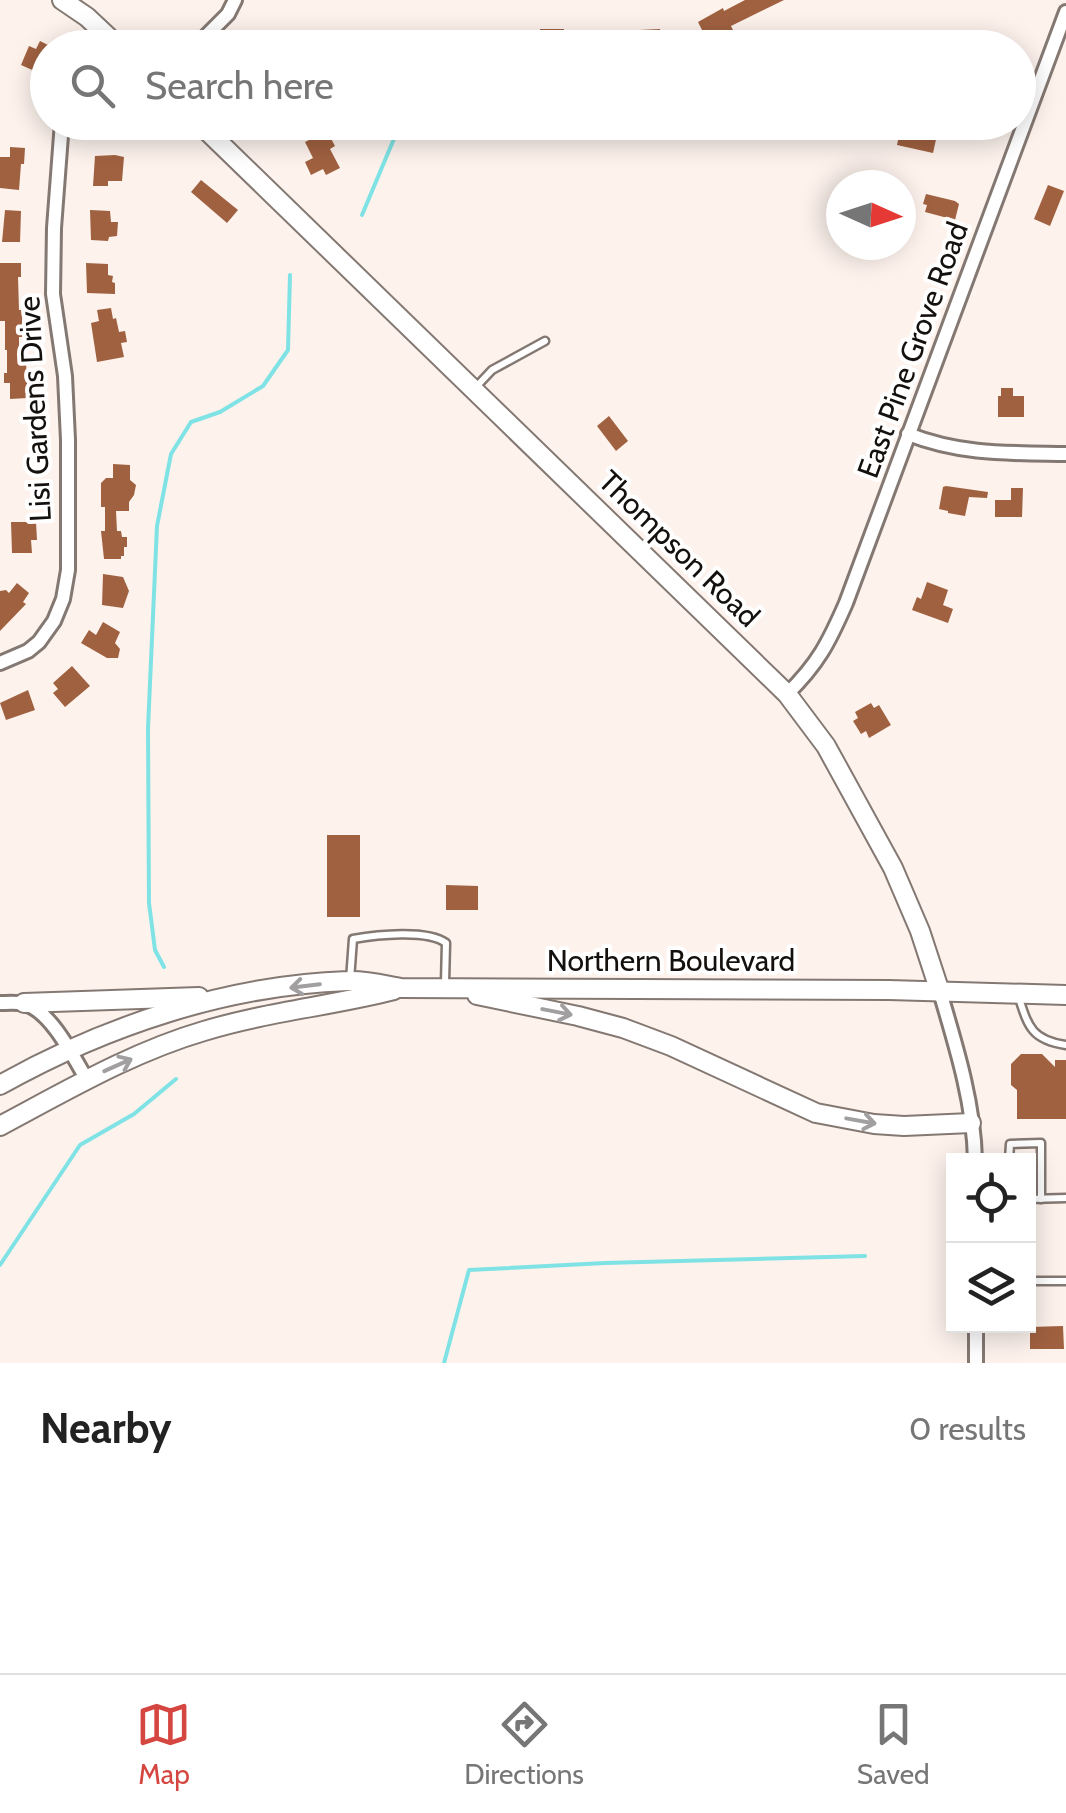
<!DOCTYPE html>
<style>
body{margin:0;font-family:Cabin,sans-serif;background:#f2f2f2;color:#222}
.controls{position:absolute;right:30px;bottom:30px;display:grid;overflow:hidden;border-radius:0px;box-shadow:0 5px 25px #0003}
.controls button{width:90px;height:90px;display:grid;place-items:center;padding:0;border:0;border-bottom:2px solid #e0e0e0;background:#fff;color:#222;font:50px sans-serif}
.compass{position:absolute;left:826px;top:170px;width:90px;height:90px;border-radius:50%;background:#fff;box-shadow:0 5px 25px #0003;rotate:93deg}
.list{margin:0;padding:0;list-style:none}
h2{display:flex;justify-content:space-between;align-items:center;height:130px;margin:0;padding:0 40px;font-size:42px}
h2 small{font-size:32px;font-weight:400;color:#767676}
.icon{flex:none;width:55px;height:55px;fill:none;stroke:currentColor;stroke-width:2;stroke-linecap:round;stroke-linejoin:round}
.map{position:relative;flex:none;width:1066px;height:1363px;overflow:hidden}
.search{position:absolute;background:#fff;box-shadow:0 5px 25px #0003;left:30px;right:30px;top:30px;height:110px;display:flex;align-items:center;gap:25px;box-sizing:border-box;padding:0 35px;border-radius:55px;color:#767676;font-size:38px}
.sheet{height:310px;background:#fff}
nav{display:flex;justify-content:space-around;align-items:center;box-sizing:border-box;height:140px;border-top:2px solid #e0e0e0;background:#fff;font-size:28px;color:#767676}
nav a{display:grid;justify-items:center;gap:5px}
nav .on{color:#d54640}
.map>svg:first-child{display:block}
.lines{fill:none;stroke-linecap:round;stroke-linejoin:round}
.stream{stroke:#7fe3e5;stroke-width:4}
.building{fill:#a06140}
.lane-casing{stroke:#847872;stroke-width:11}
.street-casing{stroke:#847872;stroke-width:18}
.secondary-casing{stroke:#847872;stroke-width:22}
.lane{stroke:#fff;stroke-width:6}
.street{stroke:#fff;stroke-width:12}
.secondary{stroke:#fff;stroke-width:18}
.oneway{stroke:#a19f9f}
.labels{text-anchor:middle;stroke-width:8;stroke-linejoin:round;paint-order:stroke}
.street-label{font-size:30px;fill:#14100e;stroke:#fff}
</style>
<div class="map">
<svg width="1066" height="1363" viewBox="0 0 1066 1363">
<rect width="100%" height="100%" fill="#fdf2ec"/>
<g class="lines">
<!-- stream -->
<g class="stream">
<path d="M362,215l39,-93"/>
<path d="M164,967l-9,-17 -6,-47 -1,-175 9,-202 14,-72 20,-32 29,-10 43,-26 25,-36 2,-75"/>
<path d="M0,1265l80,-120 54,-31 42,-35"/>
<path d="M444,1363l25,-93 136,-7 260,-7"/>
</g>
</g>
<!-- building -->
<g class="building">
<path d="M745,0h39l-53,26 3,6 -25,12 -11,-22 25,-14 1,3z"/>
<path d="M540,29h24v2h13v2l83,-4 1,4 24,-2 1,17h-81v-3l-43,3v-3h-22z"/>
<path d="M40,41l8,4v32l-27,-12 8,-19 7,3z"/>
<path d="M902,122h22l15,4 -6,27 -36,-8z"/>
<path d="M327,131l8,15 -5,3 10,19 -14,7 -3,-6 -12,6 -6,-13 8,-4 -8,-16z"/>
<path d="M10,147l15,1 -1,16h-3l-2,26 -19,-2v-31h10z"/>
<path d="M115,155l9,2 -2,24h-14v5h-15l2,-30z"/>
<path d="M201,180l37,30 -11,13 -36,-31z"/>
<path d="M1048,185l16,6 -14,35 -16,-7z"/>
<path d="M926,194l29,7 4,3 -4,16 -30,-8 2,-7 -4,-1z"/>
<path d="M5,210l16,1 -1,31h-18z"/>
<path d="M90,210l20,1 1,11h7l-1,14 -8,1 -1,4 -17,-1z"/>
<path d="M0,263h21v14h-3l1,33h2l1,4v23h-3v25h7l2,36 -18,1v-16h-6v-10h3v-23h-2v-29h-5z"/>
<path d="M86,263l22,1v11l5,1 -1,6 3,1v11l-28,-1z"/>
<path d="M111,308l2,11 3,-1 3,14 6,-1 2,11 -6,1 3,14 -27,5 -6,-39 8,-2 -2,-11z"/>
<path d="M1001,388h12v8h11v21h-26v-21h3z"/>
<path d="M609,416l19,25 -12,10 -19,-25z"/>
<path d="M113,464l17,1v15l6,5 -2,10 -5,7v9h-13l1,20h4l1,6h5v10h-3v9h-3v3h-17l-3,-28h4v-24h-4v-24l5,-5h7z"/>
<path d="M946,486l42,6 -1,6 -18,-1 -4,19 -17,-3v-2l-9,-2 4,-22z"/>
<path d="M1011,488h12l-1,29h-27v-17h16z"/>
<path d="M11,522h25l1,18h-6l1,13h-20z"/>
<path d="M103,574l20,3 6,14 -6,17 -21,-3z"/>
<path d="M927,582l21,8 -5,15 10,4 -5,14 -36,-13 5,-13 4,2z"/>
<path d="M17,583l12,10 -6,9 3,2 -26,27v-40l6,-1 3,3z"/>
<path d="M103,622l17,10 -5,11 5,6 -2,9h-11l-26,-15 8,-13 7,5z"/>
<path d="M72,666l18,20 -25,21 -12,-14 5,-4 -5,-6z"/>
<path d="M28,690l7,20 -29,10 -6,-17z"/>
<path d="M871,703l3,5 5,-3 12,20 -22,13 -3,-7 -5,3 -8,-13 5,-3 -3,-6z"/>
<rect x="327" y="835" width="33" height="82"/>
<path d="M446,885l32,1v24h-32z"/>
<path d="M1021,1054h21l13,13v-7h11v59h-49v-29l-6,-5v-21z"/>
<path d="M1063,1326l1,23h-34v-22z"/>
</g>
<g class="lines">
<!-- lane casing -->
<g class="lane-casing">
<g id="lane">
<path d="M475,388l17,-18 53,-29"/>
<path d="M350,980l3,-41c23,-4 74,-10 93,4l-1,40"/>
<path d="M1018,995c10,31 13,45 48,50"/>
<path d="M1009,1160l1,-16 31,-1v56"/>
<path d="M1028,1199l38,-1"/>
<path d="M1028,1281h38"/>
</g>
</g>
<!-- street casing -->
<g class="street-casing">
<g id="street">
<path d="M194,48l34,-34 7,-14"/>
<path d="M908,434c53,21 102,19 158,20"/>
<path d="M0,663l28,-12 11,-9 15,-21 9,-22 5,-29v-130l-3,-64 -12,-82 1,-66 8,-106"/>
<path d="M787,694c31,-30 42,-52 59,-91l220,-591"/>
<path d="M940,992c16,54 34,112 35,168"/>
<path d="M0,1003c7,0 18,-1 25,1 26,7 49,54 62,76"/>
<path d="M976,1326v37"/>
</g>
</g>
<!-- secondary casing -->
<g class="secondary-casing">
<g id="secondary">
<path d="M62,0l25,17 33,31"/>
<path d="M198,122l589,572 39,52 67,122 27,63 20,61"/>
<path d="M477,995l101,21 45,12 48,18 145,67 58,11 30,2 67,-3"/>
<path d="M24,1003l175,-6"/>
<path d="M0,1085c105,-59 227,-100 348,-104 18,-1 36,4 53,7l488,2 177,5"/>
<path d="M0,1126c66,-35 132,-74 204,-95 62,-19 127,-25 190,-41"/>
</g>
</g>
<!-- lane -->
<use href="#lane" class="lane"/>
<!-- street -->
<use href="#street" class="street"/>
<!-- secondary -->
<use href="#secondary" class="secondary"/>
</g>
<!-- one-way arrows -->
<defs><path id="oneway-shaft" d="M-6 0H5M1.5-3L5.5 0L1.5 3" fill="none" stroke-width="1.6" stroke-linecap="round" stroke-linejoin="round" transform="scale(2.5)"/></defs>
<g class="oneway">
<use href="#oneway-shaft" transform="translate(305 986) rotate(173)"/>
<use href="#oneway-shaft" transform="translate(557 1012) rotate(11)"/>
<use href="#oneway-shaft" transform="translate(118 1065) rotate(-24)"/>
<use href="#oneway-shaft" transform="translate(861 1121) rotate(10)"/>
</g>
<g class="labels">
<!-- street labels -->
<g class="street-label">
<text transform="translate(913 350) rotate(-70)" y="10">East Pine Grove Road</text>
<text transform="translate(35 409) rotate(-93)" y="10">Lisi Gardens Drive</text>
<text transform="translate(679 549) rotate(44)" y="10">Thompson Road</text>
<text x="671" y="971">Northern Boulevard</text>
</g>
</g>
</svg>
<div class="controls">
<button><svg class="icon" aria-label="locate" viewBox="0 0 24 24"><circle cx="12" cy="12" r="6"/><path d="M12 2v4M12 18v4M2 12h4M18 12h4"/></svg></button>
<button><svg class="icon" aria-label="layers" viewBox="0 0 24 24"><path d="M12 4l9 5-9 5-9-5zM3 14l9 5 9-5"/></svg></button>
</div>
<svg class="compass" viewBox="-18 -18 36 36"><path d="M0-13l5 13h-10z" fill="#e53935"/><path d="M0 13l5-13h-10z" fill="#767676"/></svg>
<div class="search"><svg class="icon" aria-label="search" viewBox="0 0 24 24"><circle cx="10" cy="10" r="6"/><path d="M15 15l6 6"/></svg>Search here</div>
</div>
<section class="sheet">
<h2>Nearby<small>0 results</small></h2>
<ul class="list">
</ul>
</section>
<nav>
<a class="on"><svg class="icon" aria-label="map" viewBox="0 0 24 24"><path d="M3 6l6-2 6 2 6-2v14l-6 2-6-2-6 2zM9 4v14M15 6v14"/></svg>Map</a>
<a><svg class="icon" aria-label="directions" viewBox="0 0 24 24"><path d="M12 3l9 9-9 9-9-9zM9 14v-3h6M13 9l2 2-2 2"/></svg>Directions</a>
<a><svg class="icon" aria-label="saved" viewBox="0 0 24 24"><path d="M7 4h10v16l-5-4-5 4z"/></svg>Saved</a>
</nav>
